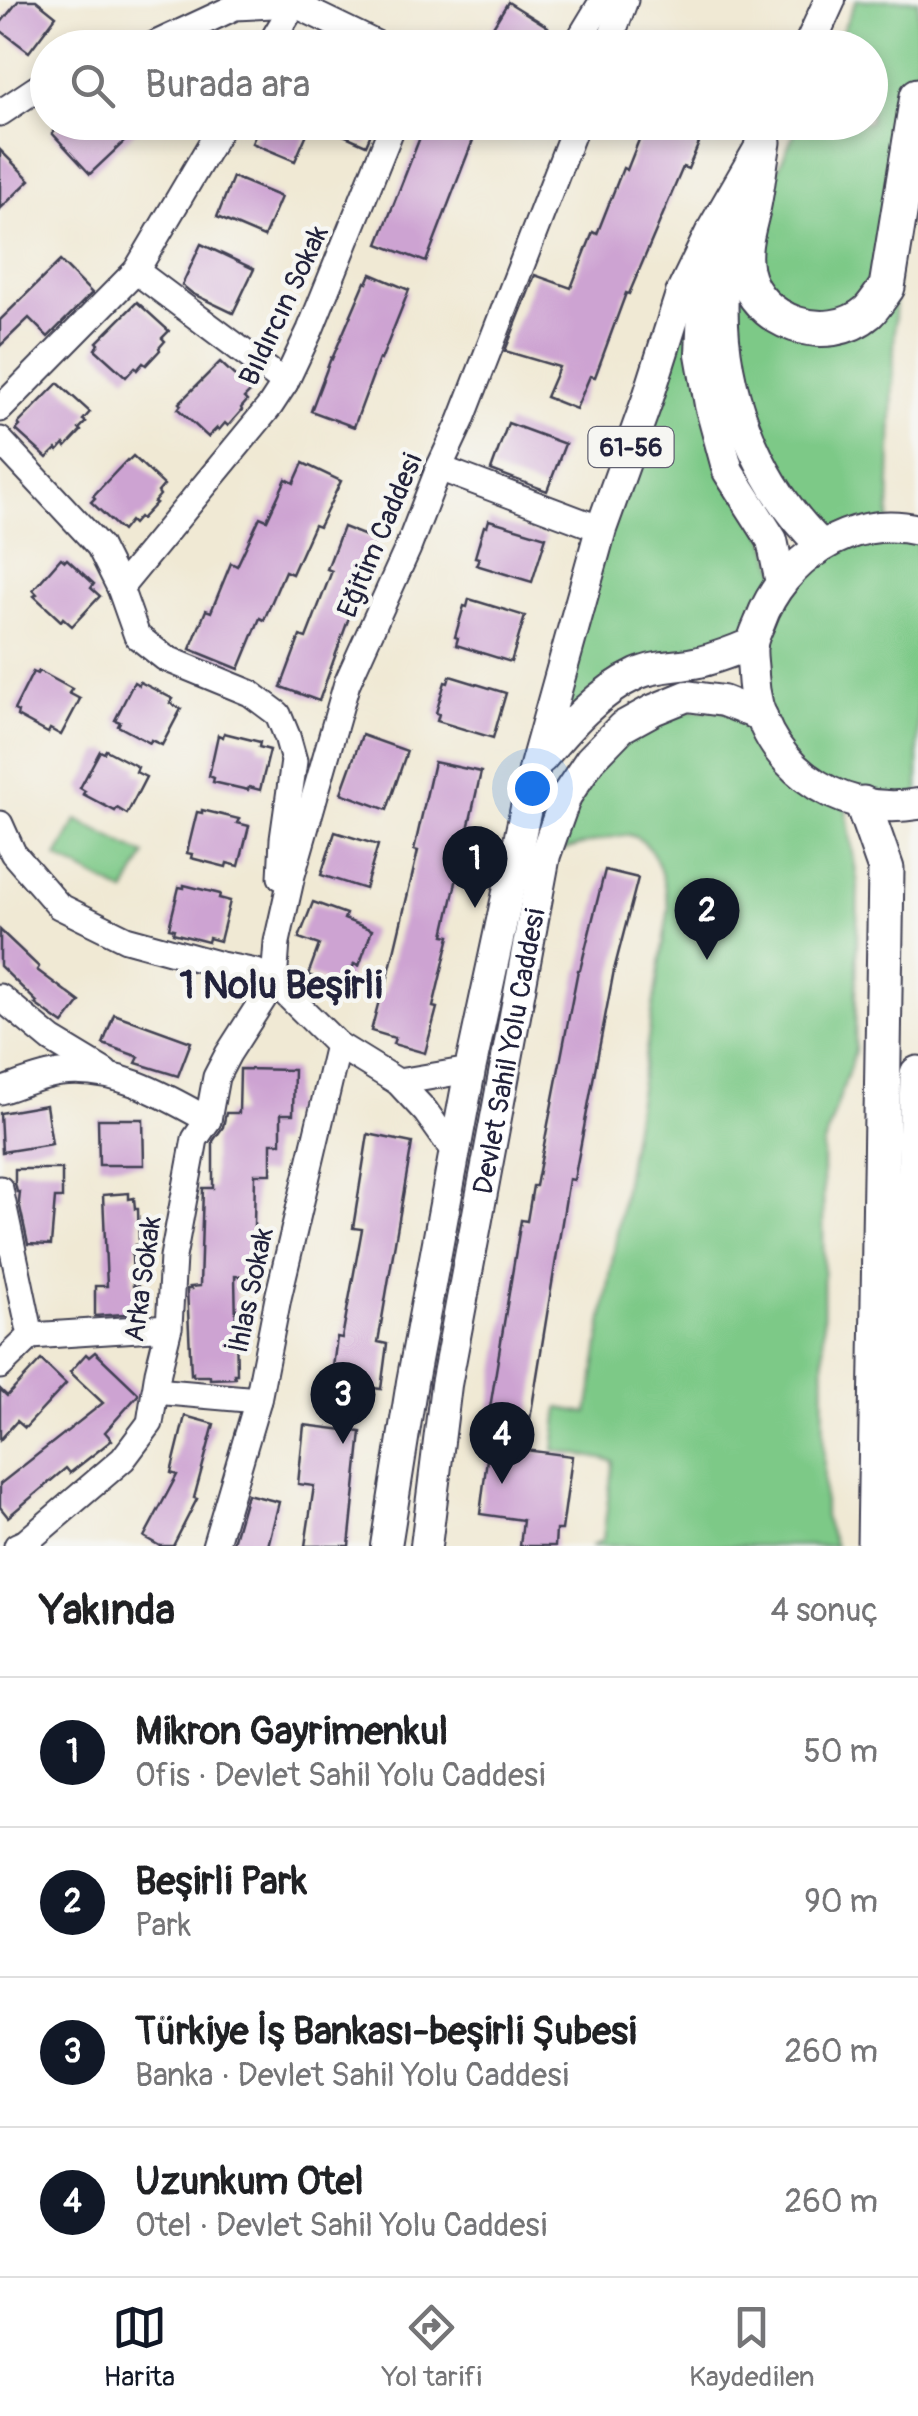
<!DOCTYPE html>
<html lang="tr">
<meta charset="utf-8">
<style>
body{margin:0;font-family:Pangolin,sans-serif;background:#f6f6f6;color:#202124}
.you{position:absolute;left:532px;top:788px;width:35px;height:35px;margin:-25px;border:8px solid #fff;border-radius:50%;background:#1a73e8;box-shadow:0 0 0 15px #1a73e833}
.badge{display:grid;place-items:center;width:65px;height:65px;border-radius:50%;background:#111827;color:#fff;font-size:32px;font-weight:700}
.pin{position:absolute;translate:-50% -82px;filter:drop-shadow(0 2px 5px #0008)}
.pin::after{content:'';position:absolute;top:52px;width:35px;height:30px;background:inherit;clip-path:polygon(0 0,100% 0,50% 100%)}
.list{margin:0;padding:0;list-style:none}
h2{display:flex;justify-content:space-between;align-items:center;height:130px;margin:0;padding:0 40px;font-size:42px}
h2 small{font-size:32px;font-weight:400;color:#757577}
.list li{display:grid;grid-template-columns:65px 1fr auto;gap:30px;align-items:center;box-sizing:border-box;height:150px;padding:0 40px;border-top:2px solid #e0e0e0}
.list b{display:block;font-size:38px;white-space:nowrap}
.list p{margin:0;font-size:32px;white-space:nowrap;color:#757577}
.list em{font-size:32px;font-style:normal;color:#757577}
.icon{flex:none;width:55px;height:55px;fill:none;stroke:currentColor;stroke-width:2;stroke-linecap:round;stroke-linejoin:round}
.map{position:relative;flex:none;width:918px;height:1546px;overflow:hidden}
.search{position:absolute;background:#fff;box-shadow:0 5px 15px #0003;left:30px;right:30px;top:30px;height:110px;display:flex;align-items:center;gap:25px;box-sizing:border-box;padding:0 35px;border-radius:55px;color:#757577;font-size:38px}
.sheet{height:730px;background:#fff}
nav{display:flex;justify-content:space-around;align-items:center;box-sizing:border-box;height:140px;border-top:2px solid #e0e0e0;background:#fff;font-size:28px;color:#757577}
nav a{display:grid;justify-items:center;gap:5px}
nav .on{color:#111827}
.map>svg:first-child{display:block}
.green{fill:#7dc987;stroke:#507661;stroke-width:2.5}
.building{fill:#cda3d2}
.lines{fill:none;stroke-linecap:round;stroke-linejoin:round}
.minor-casing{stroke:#414052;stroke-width:29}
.major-casing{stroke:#414052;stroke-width:34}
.highway-casing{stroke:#414052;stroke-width:39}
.minor{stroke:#fff;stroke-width:25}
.major{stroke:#fff;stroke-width:30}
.highway{stroke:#fff;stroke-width:35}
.labels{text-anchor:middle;stroke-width:9;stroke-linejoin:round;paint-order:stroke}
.shield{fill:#f6f6f2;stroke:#626272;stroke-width:2.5}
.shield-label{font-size:25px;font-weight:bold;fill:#22223b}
.street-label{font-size:28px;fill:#22223b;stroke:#f6f6f2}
.district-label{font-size:38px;font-weight:bold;fill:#22223b;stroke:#f6f6f2}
</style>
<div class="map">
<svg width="918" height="1546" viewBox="0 0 918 1546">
<rect width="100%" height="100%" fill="#f6f6f2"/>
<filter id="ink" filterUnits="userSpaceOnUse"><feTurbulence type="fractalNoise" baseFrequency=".01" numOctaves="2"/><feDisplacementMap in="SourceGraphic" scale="20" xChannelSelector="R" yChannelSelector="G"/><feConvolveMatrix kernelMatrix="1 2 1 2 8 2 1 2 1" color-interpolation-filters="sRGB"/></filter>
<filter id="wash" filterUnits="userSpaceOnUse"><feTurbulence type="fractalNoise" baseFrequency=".0048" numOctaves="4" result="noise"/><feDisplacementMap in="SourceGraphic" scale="40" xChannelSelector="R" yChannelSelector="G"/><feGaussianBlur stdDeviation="2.25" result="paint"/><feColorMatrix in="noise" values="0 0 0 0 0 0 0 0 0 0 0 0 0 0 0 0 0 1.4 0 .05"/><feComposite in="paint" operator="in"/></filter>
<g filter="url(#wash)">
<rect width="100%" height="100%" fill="#f0e9d4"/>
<!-- green -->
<g class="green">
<path d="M856,0h62v96l-21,151 -8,265v15l29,3v274l-73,-3 13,84 -3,167 -32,95 1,370 11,29h-243l11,-7 10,-78 -59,-11 5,-42 29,5 81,-506c-5,-24 -11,-66 -40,-72 -10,-2 -69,17 -84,20l45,-95 63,-50 97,1 2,-67 -88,23 -107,73 23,-140 107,-307 14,61 80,228 40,-37 -68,-95 -30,-161 76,-166 71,-1v-74l-35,-1z"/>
<path d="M77,820l68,35 -20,38 -68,-36z"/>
</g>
<g id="blocks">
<!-- building -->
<g class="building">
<path d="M19,0h17l20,16 -27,36 -29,-22v-6z"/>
<path d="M508,2l40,25 -13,21h-55z"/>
<path d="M63,122h82l-55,52 -38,-41z"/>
<path d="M261,122h51l-17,39 -43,-18z"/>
<path d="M314,122h62l-10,23z"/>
<path d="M426,122h54l-54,140 -48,-18z"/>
<path d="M646,122h52l8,4 -18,43 -5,-2 -54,127 -3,-1 -31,84 -5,-1 -14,33 -30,-12 13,-30 -54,-16 30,-76 36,13 22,-56 4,2 26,-66 4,2z"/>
<path d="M0,150l30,30 -30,29z"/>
<path d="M233,177l48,20 -17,40 -47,-20z"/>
<path d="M201,244l53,25 -21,44 -40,-19 -11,-9z"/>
<path d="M60,261l32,32 -44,44 -19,-19 -29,28v-26z"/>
<path d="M371,274l38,16 -28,70 -2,-1 -25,68 -43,-16 20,-53 1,1 33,-77 2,1z"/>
<path d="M137,302l32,29 -7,7 3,3 -6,7 1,2 -14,15 -3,-2 -6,7 -2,-3 -9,10 -31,-28 4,-5 -2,-2z"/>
<path d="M220,362l31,29 -7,7 3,3 -6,7 1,2 -14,16 -3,-3 -6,7 -2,-2 -9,9 -30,-28 3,-4 -2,-2z"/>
<path d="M58,383l32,29 -7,8 3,2 -7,7 2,2 -15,16 -2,-3 -6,7 -2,-2 -9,9 -31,-28 4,-4 -2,-2z"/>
<path d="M508,423l57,21 -18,47 -56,-21z"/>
<path d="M133,456l31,29 -6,7 2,3 -6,7 2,1 -15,16 -2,-2 -6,7 -3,-3 -8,10 -31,-29 4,-4 -2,-2 34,-36 1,1z"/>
<path d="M303,463l38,18 -22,46 -5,-2 -22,49 -7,-3 -21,49 -4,-2 -21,51 -49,-20 16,-39 5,2 20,-49 6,3 23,-49 7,3 19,-41 8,4z"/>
<path d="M489,520l57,17 -14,45 -56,-17 3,-7 -4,-1 9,-31 3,1z"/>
<path d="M343,527l33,13 -21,54 2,1 -38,106 -38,-14 19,-51 6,2 26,-67 -5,-2z"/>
<path d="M61,558l4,3 2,-2 27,25 -3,4 9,8 -28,30 -9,-8 -2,3 -27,-25 3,-2 -4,-4z"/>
<path d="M469,599l56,17 -14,46 -55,-17 2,-7 -3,-1 9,-31 3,1z"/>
<path d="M39,671l33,18 -3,4 11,6 -19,36 -11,-6 -2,4 -31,-17 1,-4 -4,-2 19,-38 4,2z"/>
<path d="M450,676l56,17 -13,45 -56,-17 2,-7 -3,-1 9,-31 3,1z"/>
<path d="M134,682l5,3 1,-3 33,17 -3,4 11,6 -19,36 -11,-5 -1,3 -32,-17 2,-4 -5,-2z"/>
<path d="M224,733l36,9 -1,5 11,3 -10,40 -11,-3 -1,3 -35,-8 1,-4 -5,-2 9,-41 5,2z"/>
<path d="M362,735l45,16 -20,59 -46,-17z"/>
<path d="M106,750l32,17 -2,5 10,5 -19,37 -10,-6 -2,3 -32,-17 2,-3 -5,-3 20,-37 4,2z"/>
<path d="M434,762l47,10 -37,163 6,1 -17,71 4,1 -12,45 -32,-9 2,-6 -24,-7 10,-38 3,1 34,-143 -4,-1z"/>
<path d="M202,810l37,9 -2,4 12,3 -10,40 -12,-3 -1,4 -35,-9 1,-4 -5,-1 10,-41 5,1z"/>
<path d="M335,832l43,13 -13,44 -44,-14z"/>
<path d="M605,870l33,8 -24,92 -40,210 -5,-1 -44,271 47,6 -1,9 -9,65h-6l-1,16h-35l3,-26 -43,-6 11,-87 -4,-1 34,-206 6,1 6,-35h3l42,-216h2z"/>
<path d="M184,885l36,9 -1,4 11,3 -10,40 -11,-3 -1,4 -35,-9 1,-4 -5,-1 10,-41 5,1z"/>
<path d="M313,902l33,12 -2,5 28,11 -13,36 -5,-2 -9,24 -37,-13 11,-30 -20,-7z"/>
<path d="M0,930l39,37 -2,3 43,32 -17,22 -28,-20 2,-2 -37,-36z"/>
<path d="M114,1014l77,28 -13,34 -42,-13 3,-6 -36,-13z"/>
<path d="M240,1069l54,1 -1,44h-12v29h-10v31h-16l-2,103 -18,-1 2,98h-3l1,4 -25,1v-3h-17v-3l-2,1 -4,-85h4l-1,-2 10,-1 3,-98h10v-47l10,-14 3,-14h13z"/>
<path d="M46,1105l6,39 -50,8 -2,-39z"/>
<path d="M98,1119h45l1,46h-45z"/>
<path d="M368,1134l44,9 -34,199 9,2 -6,45 -50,-7 6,-45 5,1 20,-109 -9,-1z"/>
<path d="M15,1169h47v29h-7l-4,47 -23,-1 -9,-42 1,-10h-3l-2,-9z"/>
<path d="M129,1193v6l5,-1 1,11h3l1,35 -4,1 1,9 -4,1 1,31h5l1,27 -44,3v-30h12l-4,-91z"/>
<path d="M95,1352l43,41v2l-33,37 7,8 -42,33 -4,-5 -58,49 -8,-10v-23l103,-81 -33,-31 16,-18 3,3z"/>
<path d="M41,1360l25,24 -41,44 -8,-7 -17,19v-51l7,7z"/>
<path d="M185,1416l29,8 -20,74 3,1 -24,47h-13l-16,-9 33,-62 -6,-2z"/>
<path d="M304,1425l57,7 -12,114h-44l9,-60 -16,-2z"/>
<path d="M247,1494l32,8 -11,44h-36z"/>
</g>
</g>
</g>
<g filter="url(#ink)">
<use href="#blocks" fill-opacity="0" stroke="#414052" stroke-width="2.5"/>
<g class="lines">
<!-- minor casing -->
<g class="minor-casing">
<g id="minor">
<path d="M147,48l88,-41 59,-3 91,44"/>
<path d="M268,48l26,-44"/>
<path d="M574,48l29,-48"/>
<path d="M607,48l18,-48"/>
<path d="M0,113l48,-32"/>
<path d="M136,271l149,112"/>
<path d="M0,409l136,-138 88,-149"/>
<path d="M0,440l99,106 21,42 17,48 28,22 85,35 28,21 9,22 7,25 -11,78 -2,38"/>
<path d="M439,468l162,61"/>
<path d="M120,588l150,-182 15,-23 25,-53 84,-208"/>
<path d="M0,824l13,29 46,53 67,33 95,26 35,7 18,10 64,63 60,37 28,30 29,41"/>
<path d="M0,997l52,43 53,32"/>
<path d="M398,1082l72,-12"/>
<path d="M0,1091c19,-6 41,-16 61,-18 54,-6 101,21 147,47"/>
<path d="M0,1189l31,147 -31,30"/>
<path d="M31,1336l138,-9"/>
<path d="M155,1391l103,9"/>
<path d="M17,1546l9,-4 97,-83 27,-36 8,-51 11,-45 4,-70 22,-118 13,-19 8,-43 12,-23 46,-72 3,-40 15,-67 55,-192 61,-135 31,-80 22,-47 116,-299"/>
<path d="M215,1546l43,-146 20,-102 60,-253"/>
</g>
</g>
<!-- major casing -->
<g class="major-casing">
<g id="major">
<path d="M808,48l22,-48"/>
<path d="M733,228c-4,20 -9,41 -10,62 -5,93 31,190 98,255"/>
<path d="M705,265l-4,89 9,51 18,66 44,69 9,43"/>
<path d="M918,530c-67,-17 -136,30 -158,92 -3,7 -7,15 -8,22 -2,9 1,21 1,31 4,86 81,143 165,129"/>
<path d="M542,758c27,-32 56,-66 95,-84 19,-9 42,-7 62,-12 18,-4 36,-12 53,-18"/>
<path d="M386,1546l26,-164 58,-312 65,-304 66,-237 46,-128 34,-107 30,-62 48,-83"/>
<path id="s1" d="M426,1546l20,-161 99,-530 21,-59 24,-36 32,-33 31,-17 34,-14 36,5 39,15"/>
</g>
</g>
<!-- highway casing -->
<g class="highway-casing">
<g id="highway">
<path d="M763,142c-4,22 -6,46 -11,68 -5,21 -11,39 -7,61 11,52 82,76 123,41 7,-7 13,-17 19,-25l31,-191"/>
<path d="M863,804l23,65 -11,677"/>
<path d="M906,1546l12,-472"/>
</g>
</g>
<!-- minor -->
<use href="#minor" class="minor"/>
<!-- major -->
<use href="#major" class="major"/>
<!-- highway -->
<use href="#highway" class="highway"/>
</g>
</g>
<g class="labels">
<!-- shield labels -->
<rect class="shield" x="588.5" y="427" width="85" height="40" rx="8"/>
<g class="shield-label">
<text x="631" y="456">61-56</text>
</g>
<!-- street labels -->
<g class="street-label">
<text transform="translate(283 305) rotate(-65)" y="10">Bıldırcın Sokak</text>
<text transform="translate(379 535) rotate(-67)" y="10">Eğitim Caddesi</text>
<text dy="10" stroke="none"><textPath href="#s1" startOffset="502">Devlet Sahil Yolu Caddesi</textPath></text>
<text transform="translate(142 1279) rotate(-82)" y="10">Arka Sokak</text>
<text transform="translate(250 1290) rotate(-78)" y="10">İhlas Sokak</text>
</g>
<!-- district labels -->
<g class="district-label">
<text x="281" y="998">1 Nolu Beşirli</text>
</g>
</g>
</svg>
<div class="you"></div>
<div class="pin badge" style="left:475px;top:908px">1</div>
<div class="pin badge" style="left:707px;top:960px">2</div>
<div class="pin badge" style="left:343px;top:1444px">3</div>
<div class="pin badge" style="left:502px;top:1484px">4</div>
<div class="search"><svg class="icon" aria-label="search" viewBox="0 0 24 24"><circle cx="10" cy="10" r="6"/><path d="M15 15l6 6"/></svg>Burada ara</div>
</div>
<section class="sheet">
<h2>Yakında<small>4 sonuç</small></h2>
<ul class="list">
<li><span class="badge">1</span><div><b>Mikron Gayrimenkul</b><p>Ofis · Devlet Sahil Yolu Caddesi</p></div><em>50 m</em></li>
<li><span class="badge">2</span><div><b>Beşirli Park</b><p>Park</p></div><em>90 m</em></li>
<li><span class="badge">3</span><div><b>Türkiye İş Bankası-beşirli Şubesi</b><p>Banka · Devlet Sahil Yolu Caddesi</p></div><em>260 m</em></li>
<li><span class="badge">4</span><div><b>Uzunkum Otel</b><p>Otel · Devlet Sahil Yolu Caddesi</p></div><em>260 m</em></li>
</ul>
</section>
<nav>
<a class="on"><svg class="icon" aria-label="map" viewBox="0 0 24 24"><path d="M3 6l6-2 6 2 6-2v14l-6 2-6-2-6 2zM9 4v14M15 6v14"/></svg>Harita</a>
<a><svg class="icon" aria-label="directions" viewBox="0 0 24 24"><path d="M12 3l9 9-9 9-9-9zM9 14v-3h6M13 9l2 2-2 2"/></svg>Yol tarifi</a>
<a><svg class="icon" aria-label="saved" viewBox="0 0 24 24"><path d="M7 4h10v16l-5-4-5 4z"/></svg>Kaydedilen</a>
</nav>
